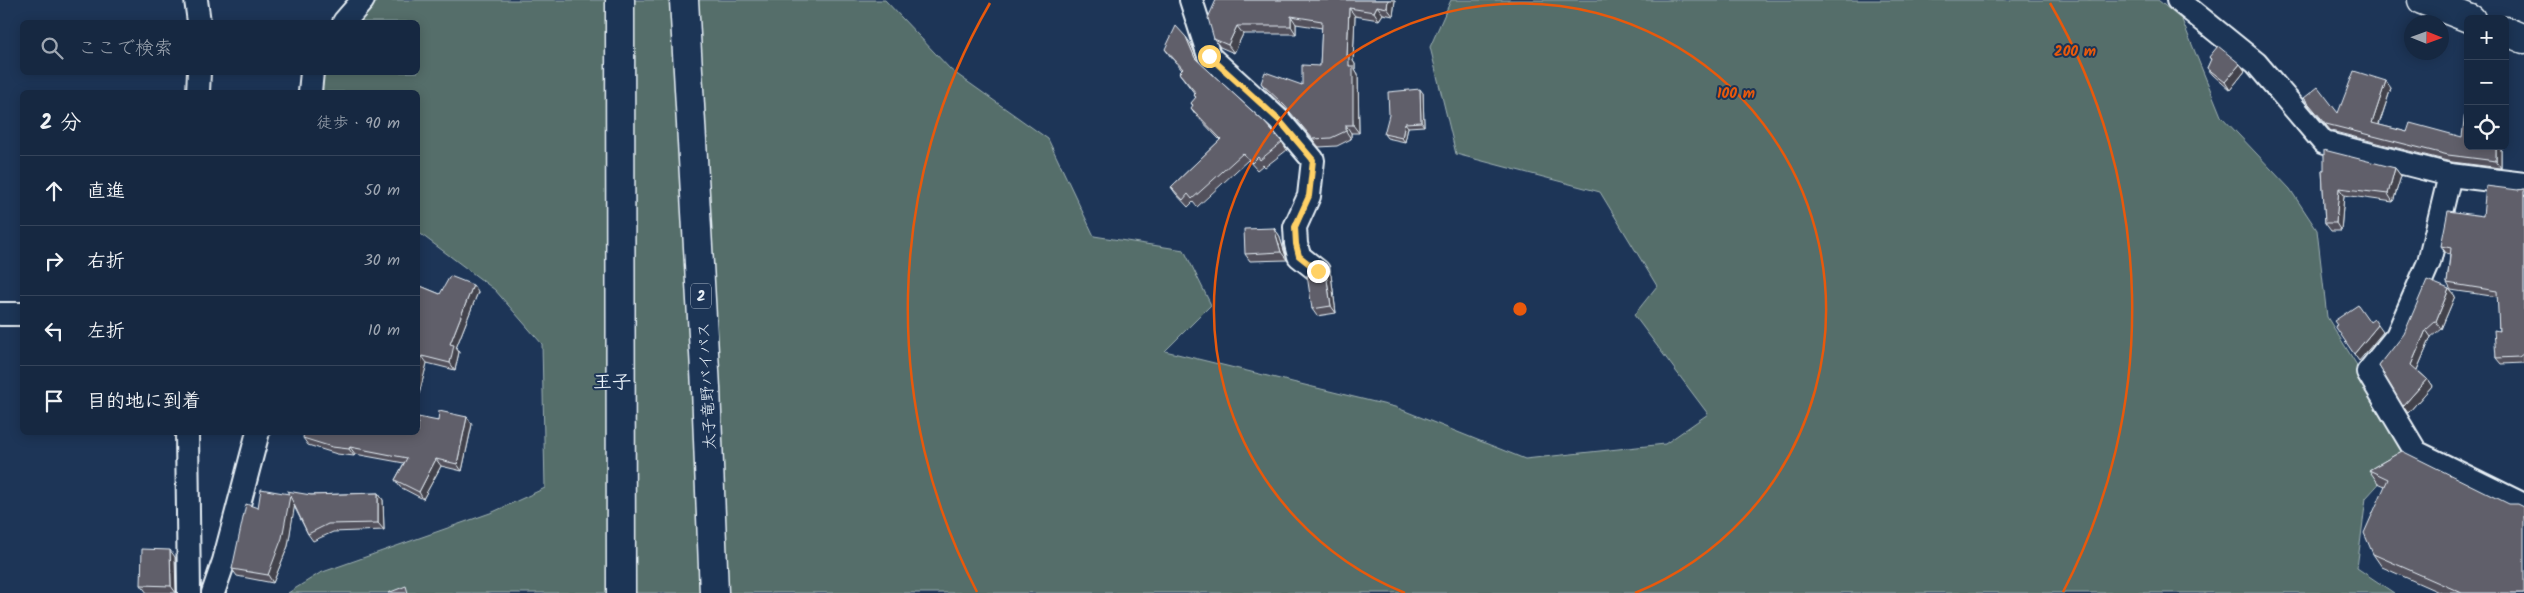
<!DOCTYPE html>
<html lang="ja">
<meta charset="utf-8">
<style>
body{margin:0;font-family:Kalam,"Klee One",sans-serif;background:#1f3048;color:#f1f3f6}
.controls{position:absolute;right:15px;top:15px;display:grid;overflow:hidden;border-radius:8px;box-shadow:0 2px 12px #0003}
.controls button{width:45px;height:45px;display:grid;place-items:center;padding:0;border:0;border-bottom:1px solid #35445a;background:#162841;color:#f1f3f6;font:25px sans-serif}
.compass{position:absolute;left:2404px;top:15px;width:45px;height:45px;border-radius:50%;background:#162841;box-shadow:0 2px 12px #0003;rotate:91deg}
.stop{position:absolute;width:15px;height:15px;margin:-11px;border:4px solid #ffd166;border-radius:50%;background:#fff}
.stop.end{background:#ffd166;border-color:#fff;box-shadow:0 1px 5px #0008}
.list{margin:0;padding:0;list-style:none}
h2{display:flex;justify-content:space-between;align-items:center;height:65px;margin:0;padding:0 20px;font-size:21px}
h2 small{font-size:16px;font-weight:400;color:#9ea6b1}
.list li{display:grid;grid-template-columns:32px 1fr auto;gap:15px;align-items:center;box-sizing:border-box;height:70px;padding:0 20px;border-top:1px solid #35445a}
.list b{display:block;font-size:19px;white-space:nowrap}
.list em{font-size:16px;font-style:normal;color:#9ea6b1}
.icon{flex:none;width:28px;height:28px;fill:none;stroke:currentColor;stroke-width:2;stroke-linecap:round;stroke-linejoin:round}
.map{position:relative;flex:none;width:2524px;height:593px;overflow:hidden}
.search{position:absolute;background:#162841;box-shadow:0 2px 12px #0003;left:20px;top:20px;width:400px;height:55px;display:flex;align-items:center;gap:12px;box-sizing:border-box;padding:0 18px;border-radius:8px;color:#9ea6b1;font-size:19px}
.panel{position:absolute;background:#162841;box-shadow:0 2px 12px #0003;left:20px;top:90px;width:400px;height:345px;border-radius:8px}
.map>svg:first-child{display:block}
.green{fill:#546e6b;stroke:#9eb0b2}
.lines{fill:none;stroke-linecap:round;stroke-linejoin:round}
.minor-casing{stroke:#e8f1f8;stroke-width:26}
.secondary-casing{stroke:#e8f1f8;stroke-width:31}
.motorway-casing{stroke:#e8f1f8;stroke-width:31}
.minor{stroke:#1d3557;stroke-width:22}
.secondary{stroke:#1d3557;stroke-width:28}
.motorway{stroke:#1d3557;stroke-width:28}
.wall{fill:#53515c;stroke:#e8f1f8}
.shaded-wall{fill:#43424b;stroke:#e8f1f8}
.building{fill:#605e6b;stroke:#e8f1f8}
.route{stroke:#ffd166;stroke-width:6}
.ring{fill:none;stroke:#e8590c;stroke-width:2.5}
.labels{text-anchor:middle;stroke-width:4;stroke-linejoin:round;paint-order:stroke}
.shield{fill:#1d3557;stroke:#abb9c8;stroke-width:1}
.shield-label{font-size:15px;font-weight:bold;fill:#e8f1f8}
.street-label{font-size:16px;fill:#e8f1f8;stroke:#1d3557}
.quarter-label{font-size:19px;font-weight:bold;fill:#e8f1f8;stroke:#1d3557}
.centre{fill:#e8590c;stroke:#1d3557;stroke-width:2.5}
.ring-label{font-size:15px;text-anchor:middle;font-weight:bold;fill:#e8590c;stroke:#1d3557;stroke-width:4;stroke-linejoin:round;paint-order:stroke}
</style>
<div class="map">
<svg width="2524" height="593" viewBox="0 0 2524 593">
<rect width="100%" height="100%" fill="#1d3557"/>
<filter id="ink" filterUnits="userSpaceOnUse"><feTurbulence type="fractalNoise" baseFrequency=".02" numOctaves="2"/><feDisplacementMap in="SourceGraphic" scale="10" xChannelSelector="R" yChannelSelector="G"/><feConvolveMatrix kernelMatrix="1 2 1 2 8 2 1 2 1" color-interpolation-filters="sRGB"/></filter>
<g filter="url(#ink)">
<!-- green -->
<path class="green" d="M375,0h510l66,70 97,69 46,97 90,14 27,55 -46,46 230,56 130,52 140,-15 43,-30 -74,-99 23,-29 -57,-94 -144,-38 -26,-107 21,-47h707l24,20 39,96 69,73 27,41 10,87 36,58 41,81 -38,42 -9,70 37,25h-2106l32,-20 173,-61 52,-24 -3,-144 -47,-54 -77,-58v-140h-96v-19l96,-1v-50h-63z"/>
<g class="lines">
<!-- minor casing -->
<g class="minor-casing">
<g id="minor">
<path d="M196,0l3,22"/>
<path d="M1191,0l18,56 71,65 33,39 -4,36 -14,31 1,17 3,12 19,15"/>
<path d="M2178,0l78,63 68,80 126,32 74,9"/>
<path d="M344,22l19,-22"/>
<path d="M198,92l1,-20"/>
<path d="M310,92l2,-20"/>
<path d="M2450,175l-21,87 -32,74 -29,36 48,80 108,53"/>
<path d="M0,314h22"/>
<path d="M187,432l2,161"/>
<path d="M213,593l11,-32 34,-129"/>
</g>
</g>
<!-- secondary casing -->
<g class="secondary-casing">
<g id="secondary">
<path d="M2422,0l49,19"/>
<path d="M2505,31l19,8"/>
</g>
</g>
<!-- motorway casing -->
<g class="motorway-casing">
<g id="motorway">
<path d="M620,0l1,593"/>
<path d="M684,0l22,388 8,205"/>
</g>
</g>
<!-- minor -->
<use href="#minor" class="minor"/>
<!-- secondary -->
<use href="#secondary" class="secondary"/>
<!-- motorway -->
<use href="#motorway" class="motorway"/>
</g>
<!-- wall -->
<g class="wall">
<path d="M1216,0h179l-2,16 -10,-2 -4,6 -24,-4 -2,45 2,3v5l3,5 1,59h-8v6l-14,7 -18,1 -29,-34 -23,-22 -6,-8 41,2 18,-19 2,-38 -26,-4v10h-53l-9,19 -14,-6 -6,-8z"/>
<path d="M1191,44l7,18 84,80 5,8 -22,17 -2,-2 -6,5 -9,-10 -51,47 -4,-5 -5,5 -12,-13 -5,-7 49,-47 -24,-25 -5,-7 2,-2 -2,-3 5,-5 -2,-3 1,-1 -16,-21 3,-3 -12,-14 -5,-7z"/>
<path d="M2209,57l31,7 5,7 -15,19 -17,-15 -6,-7 4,-8z"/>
<path d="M2391,88l-12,37 28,7 61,14h33v22l-49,-6 -121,-31 -22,-26 -5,-7 34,15z"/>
<path d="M1423,93l1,33 -16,1 -3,15 -18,-4 -3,-4z"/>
<path d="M2395,168l6,8 -8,26 -49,-7 -3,36h-10l-6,-8 -3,-53z"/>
<path d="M2524,189v174l-23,1 -5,-6 3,-27 -1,-34 -47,-7 -4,-7 3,-29 -4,-1 -5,-7 77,-56z"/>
<path d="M1274,228l5,7 8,25 -37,1 -5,-7z"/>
<path d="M1325,267l6,8 5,38 -19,3 -5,-7z"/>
<path d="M418,285l22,9 38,-2 -22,56 3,4 -4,18 -28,-7 -9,35z"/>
<path d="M2449,289l6,7 -14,33 -10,8 -14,33 10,9 5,7 -24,27 -29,-47z"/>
<path d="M467,417l5,7 -10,47 -21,-5 -18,33 -23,-12 -5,-7 9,-17 -49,-9 -1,2 -17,-2 -29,-9 -5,-7z"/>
<path d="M2402,451l122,142h-83l-59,-26 -9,-13 12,-68 -7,-3 -9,-13z"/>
<path d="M378,493l5,7 1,30 -51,2 -20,9 -5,-7 -14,-28 -6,40 -15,37 -36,-7 -5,-7 26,-61 31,-14 22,1z"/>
<path d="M175,557l1,36h-29l-6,-8z"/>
</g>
<!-- shaded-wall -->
<g class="shaded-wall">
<path d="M1388,0h7l-2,16 -6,-8z"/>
<path d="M1377,6l6,8 -4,6 -5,-8z"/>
<path d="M1349,8l6,8 -2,45 2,3v5l3,5 1,59 -6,-8 -4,-59 -2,-10z"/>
<path d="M1291,16l5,8v10l-5,-8z"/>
<path d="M1237,26l6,8 -9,19 -6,-8z"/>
<path d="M1186,37l5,7 9,22 -5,-8z"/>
<path d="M2240,64l5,7 -15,19 -5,-8z"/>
<path d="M2386,81l5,7 -14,42 -5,-7z"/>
<path d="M1420,89l3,4 1,33 -3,-4z"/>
<path d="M1405,123l3,4 -3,15 -3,-4z"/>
<path d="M1346,125l5,8v6l-5,-8z"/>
<path d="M2496,146h5v22l-5,-7z"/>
<path d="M2395,168l6,8 -8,26 -5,-8z"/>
<path d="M2339,188l5,7 -3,36 -5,-8z"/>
<path d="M1274,228l5,7 8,25 -6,-8z"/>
<path d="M1325,267l6,8 5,38 -5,-7z"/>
<path d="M473,285l5,7 -22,56 3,4 -4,18 -5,-7v-19z"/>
<path d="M2449,289l6,7 -14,33 -5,-8z"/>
<path d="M2378,325l5,7 -24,29 -5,-7z"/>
<path d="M2426,330l5,7 -15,35 -5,-7z"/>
<path d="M422,356l5,7 -9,35v-25z"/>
<path d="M2427,379l5,7 -24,27 -5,-7z"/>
<path d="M467,417l5,7 -10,47 -5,-7z"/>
<path d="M350,447l5,7 -1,2 -5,-7z"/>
<path d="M436,459l5,7 -18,33 -4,-7z"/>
<path d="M378,493l5,7 1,30 -6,-7z"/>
<path d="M290,496l5,7 -7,43 -15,37 -5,-8z"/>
<path d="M170,550l5,7 1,36 -5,-7z"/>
</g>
<!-- building -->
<g class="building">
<path d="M1216,0h172l-1,8 -10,-2 -3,6 -25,-4 -2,48h2v10h4v59h-7v6l-15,7 -18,1 -29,-34 -23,-22 4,-11 37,13v-20l18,1 2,-45 -31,-5v10h-54l-9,19 -14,-6 -6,-21z"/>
<path d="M1176,26l10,11 9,21 70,65 17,19 -22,18 -2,-3 -6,6 -9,-10 -51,46 -4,-5 -5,6 -12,-13 50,-48 -30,-31 2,-3 -2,-2 5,-6 -2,-2 2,-2 -17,-20 4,-4 -18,-20z"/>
<path d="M2218,46l22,18 -15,18 -18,-14 4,-9 -2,-2z"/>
<path d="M2354,71l32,10 -14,42 35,9 3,-9 52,14 6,-51v60h28v15l-48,-6 -122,-31 -22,-26 14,-11 20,26z"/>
<path d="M1420,89l1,33 -16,1 -3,15 -18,-4 5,-19 -1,-23z"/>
<path d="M2324,150l71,18 -7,26 -49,-6 -3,35h-11l-3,-53h2z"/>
<path d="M2486,186l32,4 6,-1v164l-5,4 -23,1 -2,-28 5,1 -2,-40 -50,-8 4,-35 -10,-2 7,-35 35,5z"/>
<path d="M1274,228l7,24 -36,2 -1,-25z"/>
<path d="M1325,267l6,39 -19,3 -5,-34 10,1z"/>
<path d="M450,276l23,9 -23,59 4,1 -4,18 -28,-7 -4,17v-88l22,9z"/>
<path d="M2427,280l22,9 -13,32 -10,9 -15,35 16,14 -24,27 -24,-40 25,-32z"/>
<path d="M2358,305l12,17 4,-3 4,6 -24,29 -19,-28 2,-1 -3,-4z"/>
<path d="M439,411l28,6 -10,47 -21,-5 -17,33 -24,-12 12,-22 -57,-11 -1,2 -17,-2 -29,-9 1,-6h114v-15l20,4z"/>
<path d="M2402,451l107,53h9l6,3v86h-62l-89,-39 -9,-21 24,-54 -19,-9z"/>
<path d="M261,489l28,5 -2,-3 24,4 67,-2v30l-50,1 -20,10 -18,-38 -8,42 -14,37 -36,-6 14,-65 12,4z"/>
<path d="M142,549l28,1 1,36 -30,-1z"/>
<path d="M406,586l2,7h-20z"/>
</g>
</g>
<g class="lines" filter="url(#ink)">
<!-- route -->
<path class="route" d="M1209,56l71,65 33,39 -4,36 -14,31 1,17 3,12 19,15"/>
</g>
<!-- distance rings -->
<g class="ring">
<path d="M1405 593A306 306 0 1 1 1635 593"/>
<path d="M977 592A612 612 0 0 1 990 3M2050 3A612 612 0 0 1 2063 592"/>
</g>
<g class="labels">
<!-- shield labels -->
<rect class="shield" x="691" y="283.5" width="20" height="25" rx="4"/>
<g class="shield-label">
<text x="701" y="301">2</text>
</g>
<!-- street labels -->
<g class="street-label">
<text transform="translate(706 386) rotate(-93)" y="6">太子竜野バイパス</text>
</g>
<!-- quarter labels -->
<g class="quarter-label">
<text x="612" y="388">王子</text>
</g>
</g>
<circle cx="1520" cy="309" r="8" class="centre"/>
<g class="ring-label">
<text x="2075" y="56">200 m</text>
<text x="1736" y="98">100 m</text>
</g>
</svg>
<div class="controls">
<button>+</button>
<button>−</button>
<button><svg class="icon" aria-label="locate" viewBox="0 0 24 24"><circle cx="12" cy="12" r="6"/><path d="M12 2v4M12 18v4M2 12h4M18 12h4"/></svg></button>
</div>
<svg class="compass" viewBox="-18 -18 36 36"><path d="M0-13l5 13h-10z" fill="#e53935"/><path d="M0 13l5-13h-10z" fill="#9ea6b1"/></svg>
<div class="stop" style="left:1209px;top:56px"></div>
<div class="stop end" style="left:1318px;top:271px"></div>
<div class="search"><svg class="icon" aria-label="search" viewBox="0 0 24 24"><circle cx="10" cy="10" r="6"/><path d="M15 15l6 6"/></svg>ここで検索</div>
<section class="panel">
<h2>2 分<small>徒歩 · 90 m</small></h2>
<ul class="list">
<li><svg class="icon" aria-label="ahead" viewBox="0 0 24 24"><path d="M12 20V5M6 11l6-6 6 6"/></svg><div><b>直進</b></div><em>50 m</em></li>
<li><svg class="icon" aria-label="right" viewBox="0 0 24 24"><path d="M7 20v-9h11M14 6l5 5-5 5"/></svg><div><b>右折</b></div><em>30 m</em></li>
<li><svg class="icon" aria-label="left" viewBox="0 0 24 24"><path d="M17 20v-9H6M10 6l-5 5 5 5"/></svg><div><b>左折</b></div><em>10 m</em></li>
<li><svg class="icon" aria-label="arrive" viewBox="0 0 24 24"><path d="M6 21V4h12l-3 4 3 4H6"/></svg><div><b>目的地に到着</b></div></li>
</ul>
</section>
</div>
